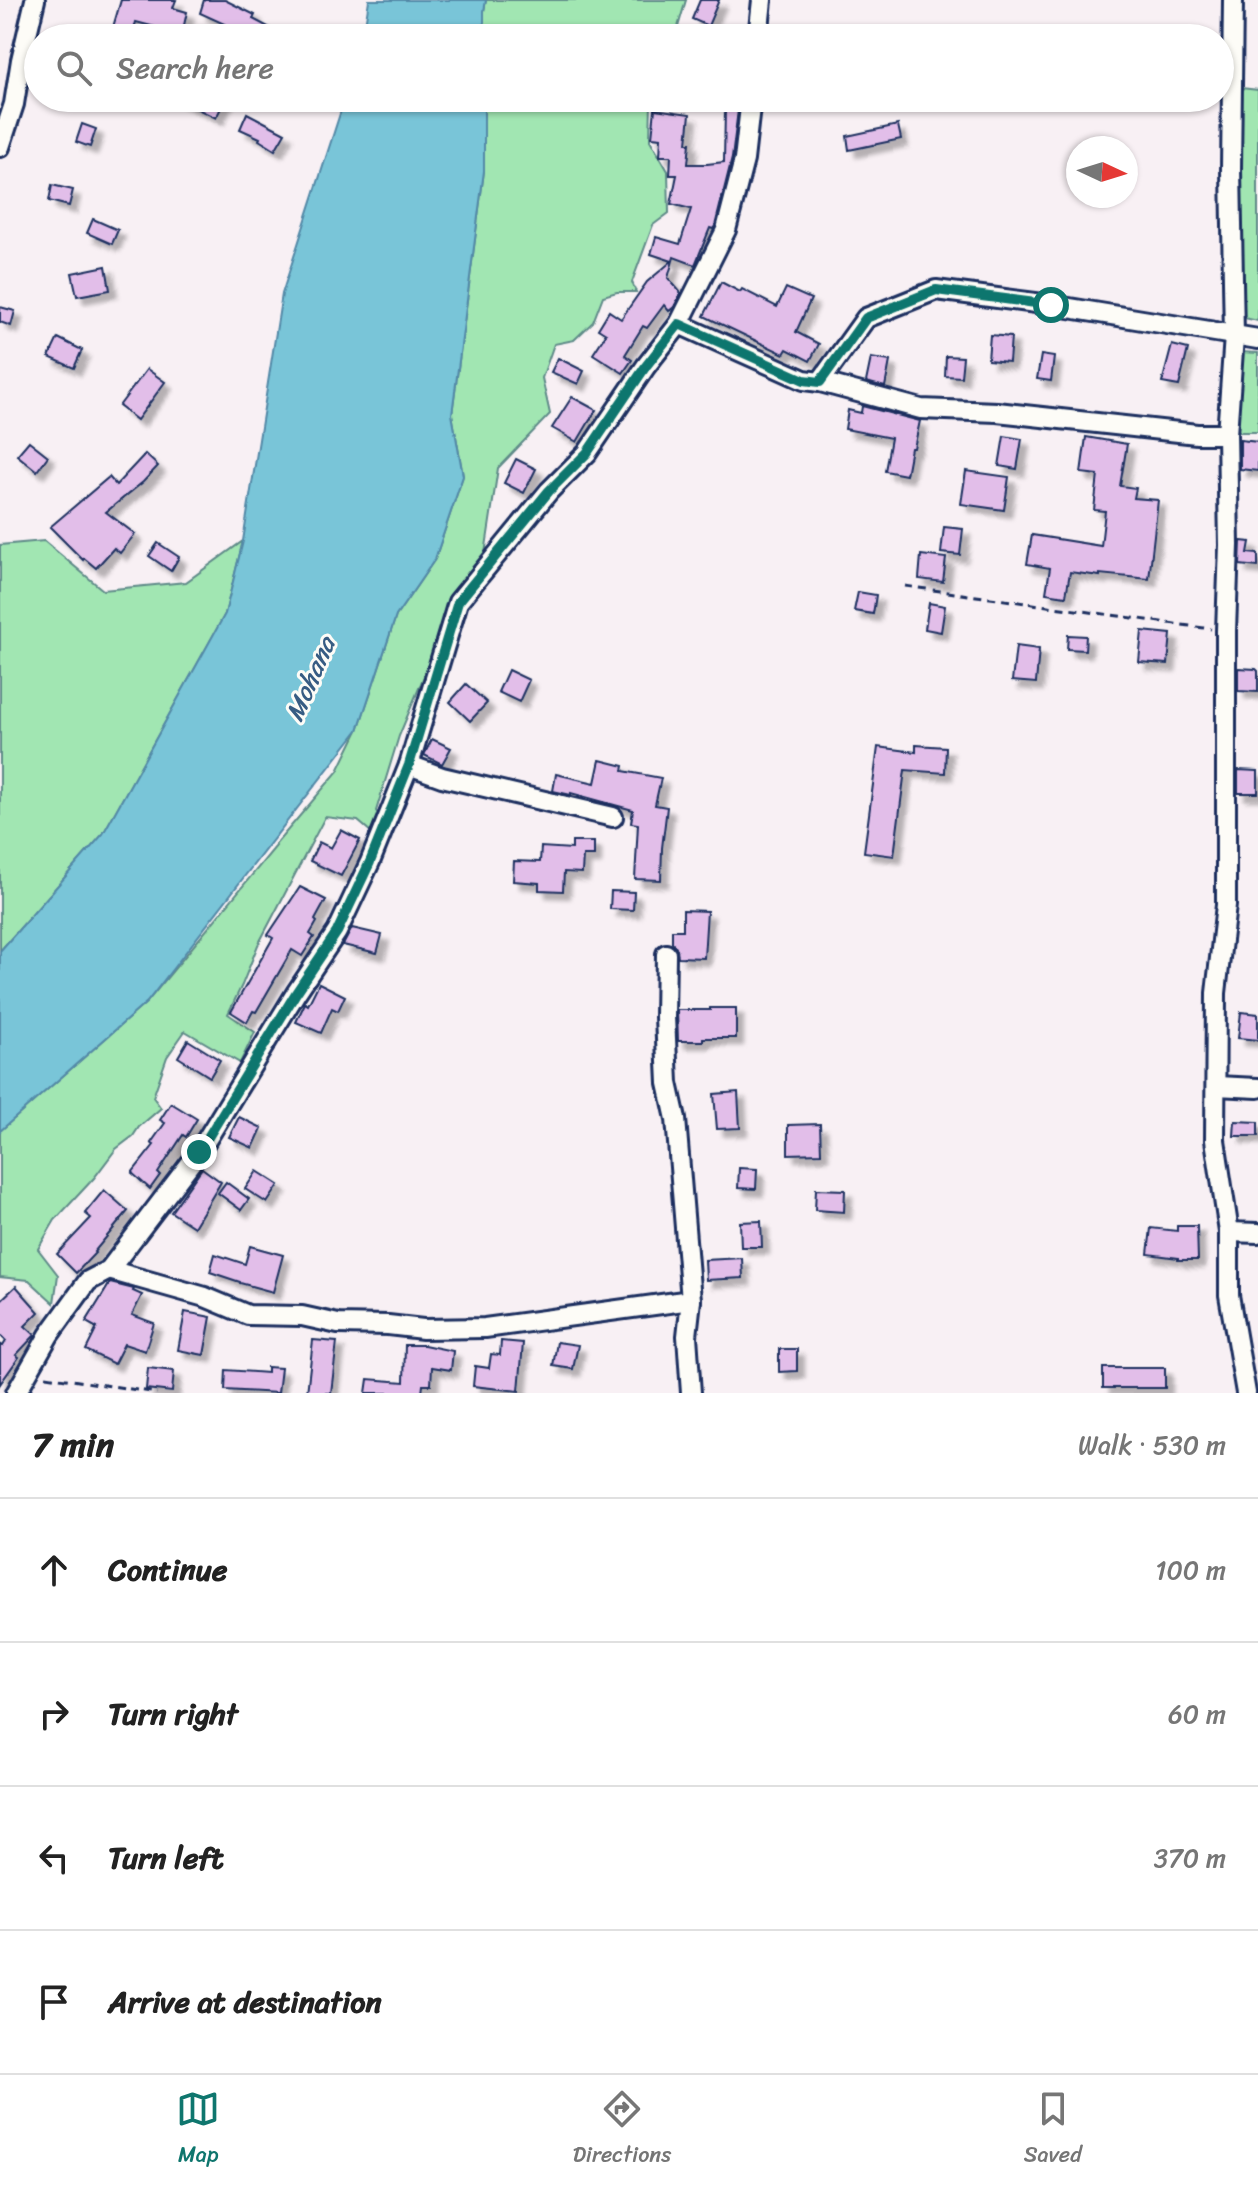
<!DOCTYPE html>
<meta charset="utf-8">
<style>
body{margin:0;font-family:Sriracha,sans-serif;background:#f2f2f2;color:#222}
.compass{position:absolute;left:1066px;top:136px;width:72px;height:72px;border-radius:50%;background:#fff;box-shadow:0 2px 6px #0004;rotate:94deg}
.stop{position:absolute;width:24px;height:24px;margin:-18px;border:6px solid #0f766e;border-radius:50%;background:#fff}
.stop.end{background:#0f766e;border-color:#fff;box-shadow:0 2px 8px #0008}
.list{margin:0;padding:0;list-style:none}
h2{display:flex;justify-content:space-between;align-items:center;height:104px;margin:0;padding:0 32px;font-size:34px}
h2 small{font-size:26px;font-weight:400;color:#767676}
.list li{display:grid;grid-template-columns:52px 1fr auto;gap:24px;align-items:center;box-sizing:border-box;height:144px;padding:0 32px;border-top:2px solid #e0e0e0}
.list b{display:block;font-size:30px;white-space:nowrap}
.list em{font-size:26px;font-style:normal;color:#767676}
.icon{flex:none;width:44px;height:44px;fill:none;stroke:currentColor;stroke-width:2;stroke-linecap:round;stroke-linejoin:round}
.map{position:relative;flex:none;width:1258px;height:1393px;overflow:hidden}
.search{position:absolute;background:#fff;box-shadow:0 2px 6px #0004;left:24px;right:24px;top:24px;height:88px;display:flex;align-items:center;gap:20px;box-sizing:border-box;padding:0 28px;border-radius:44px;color:#767676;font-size:30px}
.sheet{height:680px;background:#fff}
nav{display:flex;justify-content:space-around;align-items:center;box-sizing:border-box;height:112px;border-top:2px solid #e0e0e0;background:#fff;font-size:22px;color:#767676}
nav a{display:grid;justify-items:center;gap:4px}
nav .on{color:#0f766e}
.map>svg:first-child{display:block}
.green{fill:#a1e6b2;stroke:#5e8a88;stroke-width:2}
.water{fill:#79c5d8;stroke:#5389a7;stroke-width:2}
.building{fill:#e2bee9;stroke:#1b2f5e;stroke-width:2;filter:url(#shadow)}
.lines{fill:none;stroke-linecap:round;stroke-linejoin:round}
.minor-casing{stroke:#1b2f5e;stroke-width:24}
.path{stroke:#1b2f5e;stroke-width:3;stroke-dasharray:8 6;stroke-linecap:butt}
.minor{stroke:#fdfcf7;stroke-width:18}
.route{stroke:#0f766e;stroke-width:10}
.labels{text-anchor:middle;stroke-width:6;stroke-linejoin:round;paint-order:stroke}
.water-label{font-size:26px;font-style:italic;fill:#375c83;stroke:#fdfcf7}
</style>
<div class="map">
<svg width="1258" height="1393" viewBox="0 0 1258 1393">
<defs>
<filter id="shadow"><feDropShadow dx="7" dy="7" stdDeviation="2" flood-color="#0004"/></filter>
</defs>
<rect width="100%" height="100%" fill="#f8f0f4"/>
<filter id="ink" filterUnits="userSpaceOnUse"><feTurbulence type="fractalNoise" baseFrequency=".0125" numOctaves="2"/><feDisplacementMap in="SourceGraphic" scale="16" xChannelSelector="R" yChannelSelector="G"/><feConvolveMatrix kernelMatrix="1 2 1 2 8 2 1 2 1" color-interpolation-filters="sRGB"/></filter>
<g filter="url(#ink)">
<!-- green -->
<g class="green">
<path d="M486,0h200l-8,27 28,11h-222v-27z"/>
<path d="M1241,88l17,2v231l-14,-3 -8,-53v-138z"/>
<path d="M484,98h255l-2,5 -72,-4 -14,3 -1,38 18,31 1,42 -16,12 -21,57 4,10h-19l-14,4 -10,26 -19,18 -20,4 -12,34 8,36 -52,54 -13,86 -38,56 -20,59 -28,67 -23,75 2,3 -7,18 -13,-11 -33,-4 -67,128 -16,40 -14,29 27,18 -15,31 -55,-32 -18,26 -14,40 8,11 -22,19 -6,9 -17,13 -22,29 -39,42 -17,29 20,26 -4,28 -25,-23 -29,-3v-146l147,-129 129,-156 -1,-1 63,-74 20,-41 38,-114 39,-57 28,-83 -11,-62 32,-243z"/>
<path d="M1239,352l19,1v79h-22z"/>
<path d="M44,541l59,49 83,-8 57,-41 -18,73 -122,220 -103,117v-406z"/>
</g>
<!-- water -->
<g class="water">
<path d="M369,0h117l-2,11v27h-121z"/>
<path d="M345,98h139v73l-32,243 11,62 -28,83 -39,57 -38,114 -211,272 -147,129v-180l103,-117 122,-220 18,-73 39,-247z"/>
</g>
<!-- building -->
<g class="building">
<path d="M121,0h55l-3,8 14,4 -5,22 -46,-12 -3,11 -20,-6z"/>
<path d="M204,0h21l30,15 -2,4 36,19h-34l-55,-25z"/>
<path d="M700,0h19l-11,26 -16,-7z"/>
<path d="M175,98h51l-10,20z"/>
<path d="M655,109l35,5 -3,29h3l-2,21h19l17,-2 1,-53 13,1 -6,48 -17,68 -2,3 -3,-1 -15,37 -21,-8 -6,21 13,15 -7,14 -5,4 -5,-6 -17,23 -4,-2 -18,29 7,5 -9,13 -30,-19 13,-20 -8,-5 11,-18 12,8 26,-37 25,-21 -21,-7 5,-17 24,7 11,-35 -20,-5 6,-29h-7l1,-19h-11l1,-18 -9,-1z"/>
<path d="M247,113l38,20 -10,17 -16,-10 1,-2 -20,-9z"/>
<path d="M82,124l14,5 -6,18 -14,-5z"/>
<path d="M898,125l3,14 -52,11 -2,-14z"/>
<path d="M52,185l21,5 -4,16 -20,-5z"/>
<path d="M93,219l25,11 -6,14 -25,-11z"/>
<path d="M106,266l4,24 -33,6 -5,-23z"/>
<path d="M721,282l19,10 2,-3 35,18 9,-19 25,11 -15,33 23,12 -9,17 -23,-12 -3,5 -80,-38z"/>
<path d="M0,307l15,4 -4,15 -11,-4z"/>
<path d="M990,335l21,2 -2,25 -21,-2z"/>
<path d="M58,338l24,12 -8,18 -25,-11z"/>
<path d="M1172,345l16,4 -9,37 -17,-3z"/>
<path d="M1041,355l13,2 -3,24 -14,-2z"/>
<path d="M946,356l17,1 -2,20 -16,-1z"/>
<path d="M558,358l26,13 -6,13 -27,-12z"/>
<path d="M871,358l19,3 -5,26 -19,-5z"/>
<path d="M147,369l18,13 -28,38 -18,-14z"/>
<path d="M572,397l24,13 -19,32 -25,-14z"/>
<path d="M862,406l58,15 -6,27h-3l-5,27 -21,-4 6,-33 -46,-9 3,-19 13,3z"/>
<path d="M1004,436l18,3 -5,30 -18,-3z"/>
<path d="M1086,437l41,7 -7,42 16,2 -2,10 24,2 -9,79 -49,-5v2l-30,-4 -4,24 -20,-3 4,-25 -23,-4 5,-29 69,11 4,-35 -11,-1 4,-35 -17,-2z"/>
<path d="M1240,440l18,2v29l-18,-2z"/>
<path d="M29,441l19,15 -11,15 -20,-16z"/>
<path d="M145,454l13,12 -15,16 -37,30 29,22 -15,19 -6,-5 -18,20 -12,-10 -1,2 -33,-33 59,-50 7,8z"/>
<path d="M516,459l20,10 -12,24 -20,-10z"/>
<path d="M966,471l43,6 -5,33 -43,-6z"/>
<path d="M944,527l19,2 -3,26 -19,-2z"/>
<path d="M1241,541l9,1 -2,11 10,1v13l-18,-2z"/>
<path d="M158,543l21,14 -8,14 -22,-15z"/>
<path d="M921,555l25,3 -3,24 -24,-3z"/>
<path d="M858,592l18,3 -3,19 -19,-3z"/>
<path d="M929,603l16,3 -4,26 -16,-3z"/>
<path d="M1142,631l29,3 -3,30 -29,-2z"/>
<path d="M1068,635l18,1 -1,14 -18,-1z"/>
<path d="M1016,646l23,3 -3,34 -24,-2z"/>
<path d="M1238,668l18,1 2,2v21l-20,-1z"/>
<path d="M508,670l21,10 -10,22 -21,-10z"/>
<path d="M466,684l21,19 -17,18 -20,-19z"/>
<path d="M432,739l19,9 -9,16 -18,-9z"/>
<path d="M916,745l30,2 -1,26 -40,-3 -11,86 -30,-4 14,-105 38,5z"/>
<path d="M600,760l24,6 -1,5 38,7 -6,27 12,2 -5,41 -1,32 -26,-1 3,-55 -7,-1 2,-13 -62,-17v2l-18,-4 3,-17 39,9z"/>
<path d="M1238,770l20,1v22h-20z"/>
<path d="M341,830l19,10 -19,36 -31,-15 9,-19 12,6z"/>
<path d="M572,842h22v14h-11l-1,17 -18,-1 -1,19 -24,-1v-7l-26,-2 1,-20 26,1 1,-15 31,2z"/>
<path d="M300,887l26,13 -11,20 2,2 -7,12 4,3 -12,19 -10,-6 -36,62 -3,-1 -6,11 -16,-10 42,-74 -5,-3z"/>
<path d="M611,891l23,1 -1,18 -23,-1z"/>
<path d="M683,910l24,1 -3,47 -26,-1 -1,-8 -5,-6v-13h11z"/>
<path d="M352,928l30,7 -5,18 -34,-8z"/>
<path d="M319,983l26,13 -7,15 -6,-3 -11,25 -25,-11 9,-19 3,2z"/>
<path d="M710,1008h26v30h-33v3h-25l-1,-31h33z"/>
<path d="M1241,1012l17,2v26l-20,-2z"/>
<path d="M188,1040l32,20 -10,17 -32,-20z"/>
<path d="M738,1092l2,36 -23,1 -3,-35z"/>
<path d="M171,1103l26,16 -11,18 -3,-2 -25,38 2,2 -10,14 -18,-16 22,-28 -3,-2 14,-20 -5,-3z"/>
<path d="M239,1117l23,11 -9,20 -24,-11z"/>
<path d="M1235,1121l23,1v14h-24z"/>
<path d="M820,1124l1,29 -33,1v-29z"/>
<path d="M202,1168l19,14 -27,45 -23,-15z"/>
<path d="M739,1168l18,1 -1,20 -18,-1z"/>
<path d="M257,1171l22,14 -12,18 -22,-14z"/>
<path d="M226,1182l23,17 -8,11 -23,-17z"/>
<path d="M816,1189l29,1 -1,22 -29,-2z"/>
<path d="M104,1190l24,21 -34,41 1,1 -19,20 -19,-19 34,-36 -6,-5z"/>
<path d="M761,1221l1,26h-21l-1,-25z"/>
<path d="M1177,1226h20l1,34h-20v-2l-30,-4 3,-26 26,3z"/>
<path d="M250,1246l33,9 -10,37 -33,-9v-1l-30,-10 5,-18 30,10z"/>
<path d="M742,1258l1,20 -37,2 -1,-20z"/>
<path d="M110,1283l24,6 -1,2 9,4 -10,20 22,8 -9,28 -21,-7 -10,20 -28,-14 11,-22 -11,-6z"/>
<path d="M16,1286l23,26 -14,14 10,9 -19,20 3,2 -19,27v-40l3,2 3,-5 -6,-6v-34z"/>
<path d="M185,1312l26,5 -7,38 -26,-5z"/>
<path d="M313,1340l24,2 -6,51h-24z"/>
<path d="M501,1341l22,2 -4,48 -46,-5 2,-20 14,2 2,-14 9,1z"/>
<path d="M557,1342l21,3 -5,24 -20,-3z"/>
<path d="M405,1345h19l29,6 -2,19 -19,-3 -1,18h-8l-1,8h-56l2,-14 36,3z"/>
<path d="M779,1349h18v22l-18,1z"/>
<path d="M267,1367l14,1 -3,25 -53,-3 1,-20 41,3z"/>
<path d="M148,1368l26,3 -2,21 -26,-3z"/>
<rect x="1103" y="1368" width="62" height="20"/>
</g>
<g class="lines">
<!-- minor casing -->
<g class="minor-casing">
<g id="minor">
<path d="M1233,0l-2,169 3,167 -7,98 2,111 -3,86v274l-10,88 -1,147 14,92v63l17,98"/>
<path d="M758,38l4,-38"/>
<path d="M0,147l14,-43 7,-44 14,-60"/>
<path d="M679,324l125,56 16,2 46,-64 70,-28 115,15 207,34"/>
<path d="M820,382l101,27 76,3 200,22h30"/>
<path d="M409,765l33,12 171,40"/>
<path d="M666,954l-1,63 3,66 8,36 15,181 -4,36 4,57"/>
<path d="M1216,1086l42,2"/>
<path d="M1229,1232l29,1"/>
<path d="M109,1270l96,27 43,18 54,1 36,8 50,1 35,4 62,-1 206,-28"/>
<path d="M16,1393l33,-58 39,-54 21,-11 90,-118 97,-159 41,-61 33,-70 39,-97 49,-163 91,-111 38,-38 59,-87 33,-42 47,-94 18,-70 7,-62"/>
</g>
</g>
<!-- path -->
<g class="path">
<path d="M905,586l306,43"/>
<path d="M46,1376l111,17"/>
</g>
<!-- minor -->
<use href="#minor" class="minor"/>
</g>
</g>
<g class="lines" filter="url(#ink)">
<!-- route -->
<path class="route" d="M199,1152l97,-159 41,-61 33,-70 39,-97 49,-163 91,-111 38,-38 59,-87 33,-42 125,56 16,2 46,-64 70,-28 115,15"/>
</g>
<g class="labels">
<!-- water labels -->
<g class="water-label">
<text transform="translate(310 679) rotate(-67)" y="9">Mohana</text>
</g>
</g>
</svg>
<svg class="compass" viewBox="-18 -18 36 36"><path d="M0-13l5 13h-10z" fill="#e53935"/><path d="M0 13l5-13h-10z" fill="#767676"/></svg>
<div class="stop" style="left:1051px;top:305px"></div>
<div class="stop end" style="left:199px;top:1152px"></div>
<div class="search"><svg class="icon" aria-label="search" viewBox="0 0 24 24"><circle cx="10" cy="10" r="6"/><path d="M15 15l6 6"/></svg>Search here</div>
</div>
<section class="sheet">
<h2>7 min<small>Walk · 530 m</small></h2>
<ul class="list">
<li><svg class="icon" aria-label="ahead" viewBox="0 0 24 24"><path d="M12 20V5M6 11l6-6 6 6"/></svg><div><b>Continue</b></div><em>100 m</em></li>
<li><svg class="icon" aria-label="right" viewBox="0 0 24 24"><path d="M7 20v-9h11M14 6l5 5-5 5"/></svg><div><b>Turn right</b></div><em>60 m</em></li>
<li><svg class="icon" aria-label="left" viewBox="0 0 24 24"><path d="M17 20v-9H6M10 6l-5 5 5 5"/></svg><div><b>Turn left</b></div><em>370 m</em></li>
<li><svg class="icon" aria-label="arrive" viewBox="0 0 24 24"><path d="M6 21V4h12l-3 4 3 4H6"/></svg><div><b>Arrive at destination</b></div></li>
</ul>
</section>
<nav>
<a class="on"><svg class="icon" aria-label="map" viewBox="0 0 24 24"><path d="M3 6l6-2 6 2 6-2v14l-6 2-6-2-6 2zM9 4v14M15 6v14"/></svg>Map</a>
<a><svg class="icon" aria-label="directions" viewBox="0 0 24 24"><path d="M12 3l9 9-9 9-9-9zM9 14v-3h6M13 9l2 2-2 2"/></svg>Directions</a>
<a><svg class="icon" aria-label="saved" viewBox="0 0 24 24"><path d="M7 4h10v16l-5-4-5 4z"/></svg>Saved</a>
</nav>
